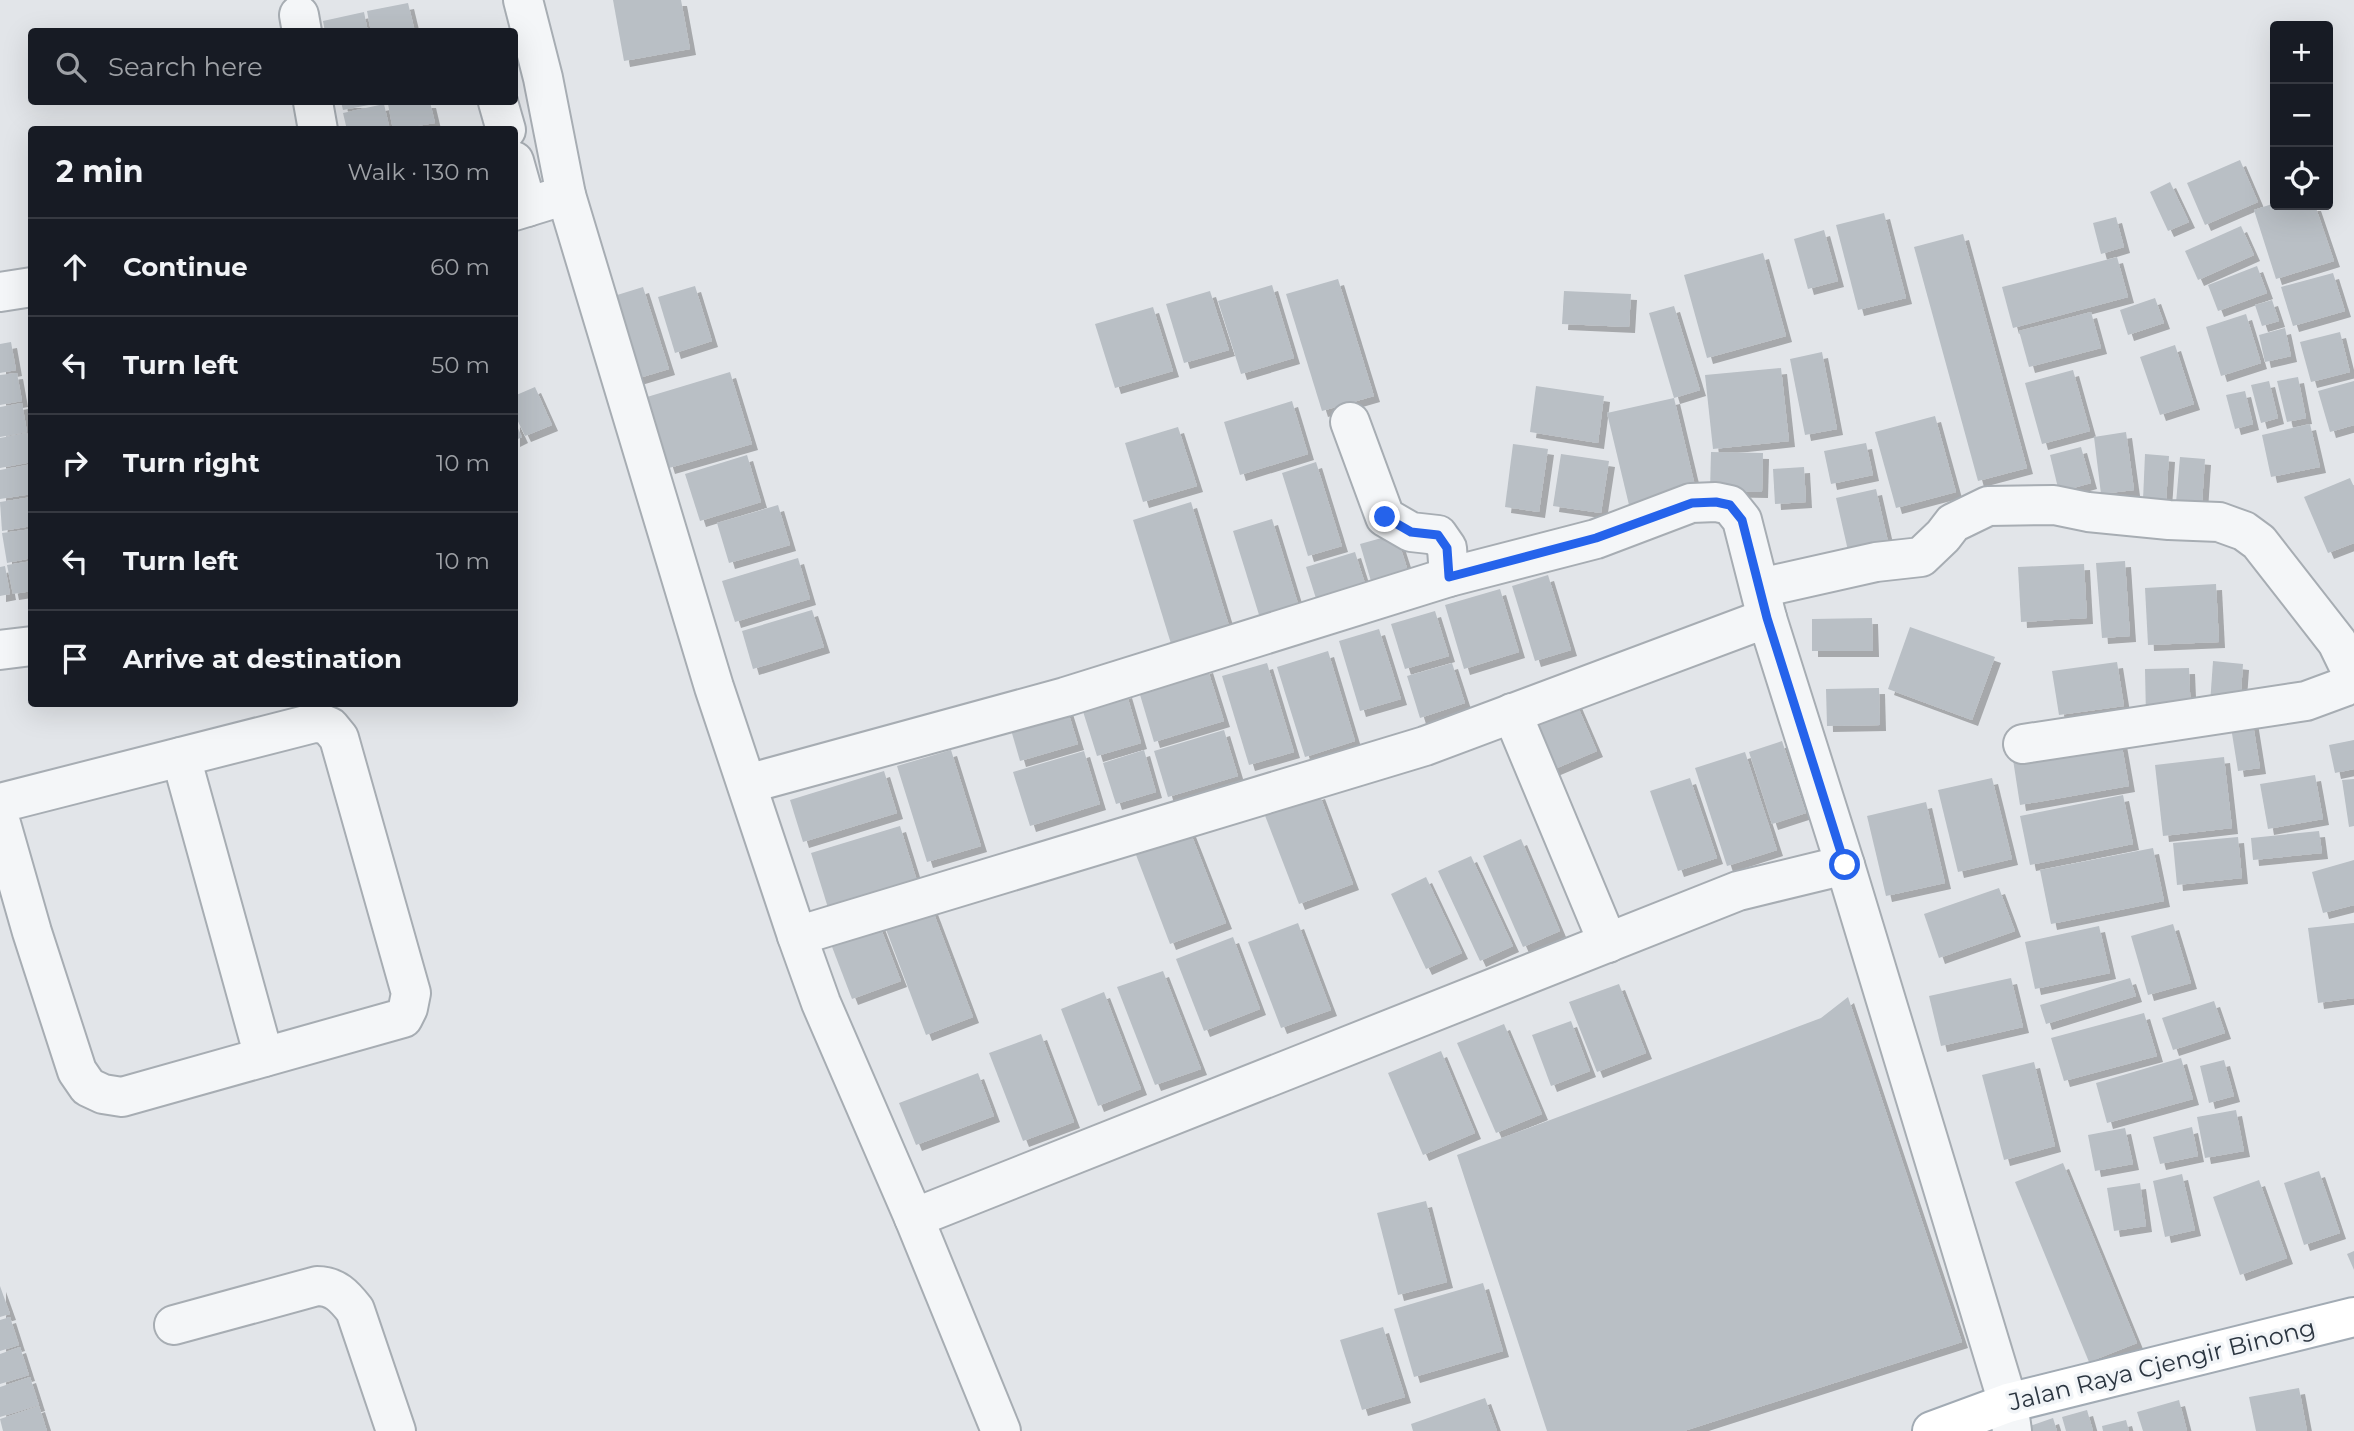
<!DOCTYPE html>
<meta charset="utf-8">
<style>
body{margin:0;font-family:Montserrat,sans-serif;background:#242831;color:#f1f3f6}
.controls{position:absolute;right:21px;top:21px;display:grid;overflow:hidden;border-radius:7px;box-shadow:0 7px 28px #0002}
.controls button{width:63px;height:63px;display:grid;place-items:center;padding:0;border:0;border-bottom:2px solid #363941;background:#171b24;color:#f1f3f6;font:35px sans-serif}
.stop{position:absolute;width:21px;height:21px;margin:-16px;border:5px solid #2563eb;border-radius:50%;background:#fff}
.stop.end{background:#2563eb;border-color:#fff;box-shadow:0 2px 7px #0008}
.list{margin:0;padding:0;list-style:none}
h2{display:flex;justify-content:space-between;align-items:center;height:91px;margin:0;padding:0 28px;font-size:30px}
h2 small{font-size:23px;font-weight:400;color:#9ea1a6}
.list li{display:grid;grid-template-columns:46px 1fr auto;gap:21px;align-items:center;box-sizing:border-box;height:98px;padding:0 28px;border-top:2px solid #363941}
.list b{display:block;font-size:26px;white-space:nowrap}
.list em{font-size:23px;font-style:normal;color:#9ea1a6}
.icon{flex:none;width:38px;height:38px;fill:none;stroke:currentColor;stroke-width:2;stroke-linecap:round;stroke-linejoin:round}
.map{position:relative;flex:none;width:2354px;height:1431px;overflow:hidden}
.search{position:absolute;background:#171b24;box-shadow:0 7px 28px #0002;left:28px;top:28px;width:490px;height:77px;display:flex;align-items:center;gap:18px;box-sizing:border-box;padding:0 24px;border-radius:7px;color:#9ea1a6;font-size:26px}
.panel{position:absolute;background:#171b24;box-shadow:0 7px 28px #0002;left:28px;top:126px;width:490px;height:581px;border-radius:7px}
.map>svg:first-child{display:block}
.building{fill:#b9bfc5;filter:url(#shadow)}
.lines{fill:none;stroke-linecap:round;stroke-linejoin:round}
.minor-casing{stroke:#a7adb3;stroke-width:42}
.major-casing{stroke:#a2abb4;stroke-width:42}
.minor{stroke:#f4f6f8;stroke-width:38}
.major{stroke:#fff;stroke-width:38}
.route{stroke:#2563eb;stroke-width:9}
.labels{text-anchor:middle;stroke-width:7;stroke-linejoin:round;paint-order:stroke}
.street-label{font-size:24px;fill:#2b3540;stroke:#f1f4f7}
</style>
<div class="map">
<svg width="2354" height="1431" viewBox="0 0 2354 1431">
<defs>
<filter id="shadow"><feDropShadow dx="6" dy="6" stdDeviation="0" flood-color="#0004"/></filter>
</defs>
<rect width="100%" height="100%" fill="#e2e5e9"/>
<!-- building -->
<g class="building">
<path d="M613,0h68l9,49 -66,12z"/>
<path d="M408,3l7,29h-44l-4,-21z"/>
<path d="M364,12l4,20h-43l-2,-11z"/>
<path d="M341,102h38v1l-36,7z"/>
<path d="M397,102h33l5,21 -42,7 -5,-26z"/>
<path d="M384,104l6,26h-43l-4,-17z"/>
<path d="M2240,160l18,42 -53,23 -18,-42z"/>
<path d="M2170,182l19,40 -21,9 -18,-39z"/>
<path d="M2275,203v2h40l19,56 -58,18 -22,-69z"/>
<path d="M1884,213l22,85 -48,12 -22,-85z"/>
<path d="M2116,217l8,30 -23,7 -8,-31z"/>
<path d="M2241,226l13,29 -56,25 -13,-29z"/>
<path d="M1824,230l14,51 -30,8 -14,-50z"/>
<path d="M1963,234l64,234 -49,13 -64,-234z"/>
<path d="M1763,253l23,83 -79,22 -23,-83z"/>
<path d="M2117,257l11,40 -115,31 -11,-41z"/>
<path d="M2257,266l10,27 -49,18 -10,-26z"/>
<path d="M2333,273l12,38 -52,15 -12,-39z"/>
<path d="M1338,279l36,117 -52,15 -36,-117z"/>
<path d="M1272,285l22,73 -53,16 -23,-73z"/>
<path d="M695,286l17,55 -37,12 -17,-56z"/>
<path d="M643,287l26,82 -43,13 -25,-82z"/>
<path d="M1210,291l19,59 -45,13 -18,-59z"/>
<path d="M1564,291l67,3 -2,33 -67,-3z"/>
<path d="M2155,298l9,25 -36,12 -8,-25z"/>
<path d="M2272,300l7,21 -17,5 -7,-21z"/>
<path d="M1674,306l26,84 -26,8 -25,-85z"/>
<path d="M1153,307l20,64 -58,17 -20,-64z"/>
<path d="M2091,312l10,36 -72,19 -10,-36z"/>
<path d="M2246,314l15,49 -40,13 -15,-49z"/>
<path d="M2285,328l6,28 -26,6 -6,-27z"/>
<path d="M2340,332l10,40 -39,10 -11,-40z"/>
<path d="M11,342l5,28 -16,3v-29z"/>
<path d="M2175,345l19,59 -34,11 -20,-58z"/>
<path d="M1822,352l15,77 -32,6 -15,-76z"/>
<path d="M1781,368l8,73 -76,8 -8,-74z"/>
<path d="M2073,370l17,61 -48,13 -17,-61z"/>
<path d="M730,372l22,72 -83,24 -22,-71z"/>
<path d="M17,373l5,28 -22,4v-30z"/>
<path d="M2298,377l8,41 -19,4 -10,-41z"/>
<path d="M2269,381l9,37 -17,5 -10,-38z"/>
<path d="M2354,381v44l-24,7 -12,-41z"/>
<path d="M1536,386l68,10 -6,47 -68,-11z"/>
<path d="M535,387l17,38 -27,11 -11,-23v-17z"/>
<path d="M2245,391l8,33 -18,5 -9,-34z"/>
<path d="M1674,398l22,92 -67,15 -22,-92z"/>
<path d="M1292,401l16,53 -68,21 -16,-53z"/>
<path d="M22,403l5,29 -27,5v-30z"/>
<path d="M1935,416l21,76 -60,16 -21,-76z"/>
<path d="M514,420l8,17 -8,4z"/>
<path d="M2310,424l10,43 -49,10 -9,-42z"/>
<path d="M1178,427l19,59 -54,16 -18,-59z"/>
<path d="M2126,432l8,58 -33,4 -7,-57z"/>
<path d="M27,433l5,29 -32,6v-30z"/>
<path d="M1866,443l7,32 -42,9 -7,-33z"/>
<path d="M1513,444l35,5 -9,63 -34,-5z"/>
<path d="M2081,447l10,36 -32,9 -9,-37z"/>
<path d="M1711,452l52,1 -1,39 -52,-1z"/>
<path d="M1561,454l48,7 -8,52 -48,-7z"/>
<path d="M2145,454l24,2 -3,46 -23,-2z"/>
<path d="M747,455l14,47 -61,19 -15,-47z"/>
<path d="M2180,457l25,2 -3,45 -26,-1z"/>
<path d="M1316,462l26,84 -34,10 -26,-83z"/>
<path d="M32,464v30l-32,5v-29z"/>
<path d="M1804,467l2,35 -31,2 -2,-35z"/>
<path d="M2350,478l4,9v56l-26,10 -24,-56z"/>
<path d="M1876,489l13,57 -40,9 -13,-57z"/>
<path d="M32,497v29l-30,5 -2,-29z"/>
<path d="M1191,502l39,127 -58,18 -39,-127z"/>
<path d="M778,505l12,40 -61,18 -12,-40z"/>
<path d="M1272,519l27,88 -39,11 -27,-87z"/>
<path d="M32,529v29l-25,5 -5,-30z"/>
<path d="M1396,534l14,43 -37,11 -13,-44z"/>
<path d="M1355,552l14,44 -49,15 -14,-44z"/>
<path d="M798,558l12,41 -75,23 -13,-41z"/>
<path d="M32,561v30l-19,3 -6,-29z"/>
<path d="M2125,561l5,75 -28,2 -6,-75z"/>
<path d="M2084,564l3,54 -66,4 -3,-55z"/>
<path d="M5,566l5,28 -10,2v-29z"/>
<path d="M1548,575l23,75 -36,11 -23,-75z"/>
<path d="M2216,584l3,58 -71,3 -3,-57z"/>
<path d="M1500,589l19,63 -55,17 -19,-64z"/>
<path d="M812,610l12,37 -71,22 -11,-38z"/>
<path d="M1435,611l14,45 -44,13 -14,-45z"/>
<path d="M1872,618l1,33h-61v-32z"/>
<path d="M1910,627l85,30 -23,63 -84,-31z"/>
<path d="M1379,629l22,70 -41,12 -21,-70z"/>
<path d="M1328,651l27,90 -50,16 -28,-90z"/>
<path d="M2213,661l30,3 -3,42 -30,-2z"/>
<path d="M2117,662l7,44 -65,9 -7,-44z"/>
<path d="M1267,663l27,89 -45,13 -27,-89z"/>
<path d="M1452,663l13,40 -45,15 -13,-42z"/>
<path d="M1207,667l17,54 -70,21 -16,-54z"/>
<path d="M2189,668l2,48 -45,1 -1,-48z"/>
<path d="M1879,688l1,37 -53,1 -1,-37z"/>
<path d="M1126,692l15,51 -44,13 -16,-51z"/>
<path d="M1575,700l22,51 -47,20 -22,-52z"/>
<path d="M1066,705l12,39 -58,17 -11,-38z"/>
<path d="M2252,718l8,50 -22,3 -8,-50z"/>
<path d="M1224,730l14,46 -70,21 -14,-46z"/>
<path d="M2120,735l9,51 -109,19 -8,-52z"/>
<path d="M2354,740v29l-19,4 -6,-28z"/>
<path d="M1782,741l24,72 -34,11 -23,-72z"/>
<path d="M951,750l30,96 -54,16 -30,-96z"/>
<path d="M1144,750l12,42 -40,12 -13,-41z"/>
<path d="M1084,751l16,53 -70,22 -17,-54z"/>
<path d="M1745,752l32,98 -50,16 -32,-98z"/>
<path d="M2224,757l8,71 -69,8 -8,-71z"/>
<path d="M884,771l13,42 -94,29 -13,-42z"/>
<path d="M2315,775l8,44 -55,10 -8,-45z"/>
<path d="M1690,778l27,80 -39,13 -28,-80z"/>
<path d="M1992,778l20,81 -54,13 -20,-82z"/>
<path d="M2354,779v47l-5,1 -7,-47z"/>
<path d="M1319,793l34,91 -54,20 -35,-91z"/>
<path d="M2123,795l10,49 -103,21 -10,-49z"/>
<path d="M1926,802l19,81 -59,13 -19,-80z"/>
<path d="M900,826l18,58 -89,27 -18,-58z"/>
<path d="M1188,826l38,97 -56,21 -37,-97z"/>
<path d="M2319,831l3,22 -69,7 -2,-22z"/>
<path d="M2238,837l4,41 -65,7 -4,-42z"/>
<path d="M1521,839l39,92 -37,16 -40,-91z"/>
<path d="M2153,848l11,53 -113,23 -11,-54z"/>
<path d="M1471,856l42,90 -33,15 -42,-90z"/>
<path d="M2354,860v45l-31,8 -11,-41z"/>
<path d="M1426,877l36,76 -36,16 -35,-75z"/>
<path d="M1999,888l16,43 -76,27 -15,-44z"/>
<path d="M931,906l42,111 -47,18 -42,-111z"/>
<path d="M878,921l23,60 -49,18 -23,-60z"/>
<path d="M1298,923l33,87 -50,18 -33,-86z"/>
<path d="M2354,923v75l-36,5 -10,-75z"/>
<path d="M2173,924l18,59 -43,12 -17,-59z"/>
<path d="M2099,926l11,47 -75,16 -10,-47z"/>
<path d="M1233,937l27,72 -56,22 -28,-72z"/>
<path d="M1163,971l38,98 -46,16 -38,-98z"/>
<path d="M2011,978l12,49 -82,19 -12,-50z"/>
<path d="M2130,978l6,18 -90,28 -6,-19z"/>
<path d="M1619,984l27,69 -49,19 -28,-70z"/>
<path d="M1104,992l37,97 -43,17 -37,-97z"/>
<path d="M1848,997l114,345 -278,89h-137l-90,-276 364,-137z"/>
<path d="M2214,1001l11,32 -52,17 -11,-32z"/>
<path d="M2144,1013l13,43 -93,25 -13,-43z"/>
<path d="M1571,1021l19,50 -39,15 -19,-51z"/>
<path d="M1504,1024l38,90 -46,19 -39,-90z"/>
<path d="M1041,1034l33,88 -51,19 -34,-88z"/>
<path d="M1441,1051l34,82 -52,22 -35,-82z"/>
<path d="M2181,1058l12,41 -86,24 -11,-40z"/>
<path d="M2224,1060l10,36 -25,7 -9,-37z"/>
<path d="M2034,1062l21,84 -51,14 -22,-85z"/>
<path d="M978,1073l16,43 -78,29 -17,-42z"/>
<path d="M2236,1110l8,41 -39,7 -8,-41z"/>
<path d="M2192,1127l6,29 -38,8 -7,-27z"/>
<path d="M2125,1128l8,36 -38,7 -7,-36z"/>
<path d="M2063,1163l74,180 -48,19 -74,-180z"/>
<path d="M2319,1171l21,62 -36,12 -20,-62z"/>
<path d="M2182,1174l13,56 -30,7 -12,-56z"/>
<path d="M2259,1180l28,78 -47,17 -27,-78z"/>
<path d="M2140,1183l6,43 -32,5 -7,-43z"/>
<path d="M1426,1201l21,81 -49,13 -21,-82z"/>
<path d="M2354,1251v19l-7,-16z"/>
<path d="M1483,1283l20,68 -89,26 -20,-68z"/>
<path d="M0,1286l10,28 -10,3z"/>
<path d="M10,1317l9,28 -19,6v-31z"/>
<path d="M1383,1327l22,70 -43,13 -22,-70z"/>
<path d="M20,1347l9,28 -29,9v-30z"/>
<path d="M30,1377l9,28 -39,12v-30z"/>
<path d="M2299,1388l8,43h-51l-7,-34z"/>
<path d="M1485,1398l12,33h-84l-2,-7z"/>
<path d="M2179,1400l8,31h-44l-6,-19z"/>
<path d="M39,1406l8,25h-44l-3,-12z"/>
<path d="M2087,1410l6,21h-27l-4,-14z"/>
<path d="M2053,1418l4,13h-32l-1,-3z"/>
<path d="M2126,1420l3,11h-26l-1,-5z"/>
</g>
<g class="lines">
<!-- minor casing -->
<g class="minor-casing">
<g id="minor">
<path d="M523,0l20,78 23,117 148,492 83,249 24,67 93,215 87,213"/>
<path d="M299,15l3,17"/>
<path d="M313,102l5,28"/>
<path d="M498,102l8,28"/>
<path d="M514,161l13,46"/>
<path d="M514,211l52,-16"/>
<path d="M0,292l32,-5"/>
<path d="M1350,422l35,95 26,15 27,3 9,13 2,29"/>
<path d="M1760,588l116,-26 45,-5 22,-21 10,-13 35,-17 66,-1 34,7 81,8 50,2 25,9 15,11 78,100 16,33 -9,12 -38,14 -283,43"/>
<path d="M0,650l32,-4"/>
<path d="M1512,713l96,230"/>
<path d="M181,757l83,300"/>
<path d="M747,784l318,-87 384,-120 147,-38 95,-36 25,-1 14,3 12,15 25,98"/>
<path d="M0,803l318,-81 12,5 9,11 72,255 -3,15 -5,10 -281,79 -19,-3 -15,-7 -11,-16 -45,-139 -32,-112"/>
<path d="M797,936l628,-190 342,-128 78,247"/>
<path d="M914,1218l824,-327 107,-26 163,538 4,28"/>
<path d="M174,1325l143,-39c18,0 27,10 38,24l41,121"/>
</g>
</g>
<!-- major casing -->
<g class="major-casing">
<path id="major" d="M1932,1431l76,-28 346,-86"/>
</g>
<!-- minor -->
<use href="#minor" class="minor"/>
<!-- major -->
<use href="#major" class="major"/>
</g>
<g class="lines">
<!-- route -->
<path class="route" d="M1385,517l26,15 27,3 9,13 2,29 147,-39 96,-35 24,-1 14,3 12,15 25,98 78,247"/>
</g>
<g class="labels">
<!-- street labels -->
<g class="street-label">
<text transform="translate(2162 1365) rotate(-14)" y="8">Jalan Raya Cjengir Binong</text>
</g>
</g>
</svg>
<div class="controls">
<button>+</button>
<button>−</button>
<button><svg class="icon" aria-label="locate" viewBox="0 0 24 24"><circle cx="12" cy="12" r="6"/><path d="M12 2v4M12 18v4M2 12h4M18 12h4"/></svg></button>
</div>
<div class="stop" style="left:1845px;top:865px"></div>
<div class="stop end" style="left:1385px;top:517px"></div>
<div class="search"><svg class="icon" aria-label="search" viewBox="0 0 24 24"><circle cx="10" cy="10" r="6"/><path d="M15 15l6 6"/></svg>Search here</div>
<section class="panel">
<h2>2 min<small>Walk · 130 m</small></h2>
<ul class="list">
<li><svg class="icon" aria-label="ahead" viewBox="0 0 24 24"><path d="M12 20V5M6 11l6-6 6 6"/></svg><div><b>Continue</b></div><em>60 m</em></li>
<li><svg class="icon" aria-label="left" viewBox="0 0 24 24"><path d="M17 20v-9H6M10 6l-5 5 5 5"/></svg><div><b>Turn left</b></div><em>50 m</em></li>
<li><svg class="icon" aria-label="right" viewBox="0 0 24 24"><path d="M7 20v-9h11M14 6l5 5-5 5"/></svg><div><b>Turn right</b></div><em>10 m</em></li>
<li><svg class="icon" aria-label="left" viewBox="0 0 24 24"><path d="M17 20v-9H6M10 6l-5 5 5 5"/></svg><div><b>Turn left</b></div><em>10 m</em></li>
<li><svg class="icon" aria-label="arrive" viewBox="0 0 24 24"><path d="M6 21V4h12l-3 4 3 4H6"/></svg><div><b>Arrive at destination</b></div></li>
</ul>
</section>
</div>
